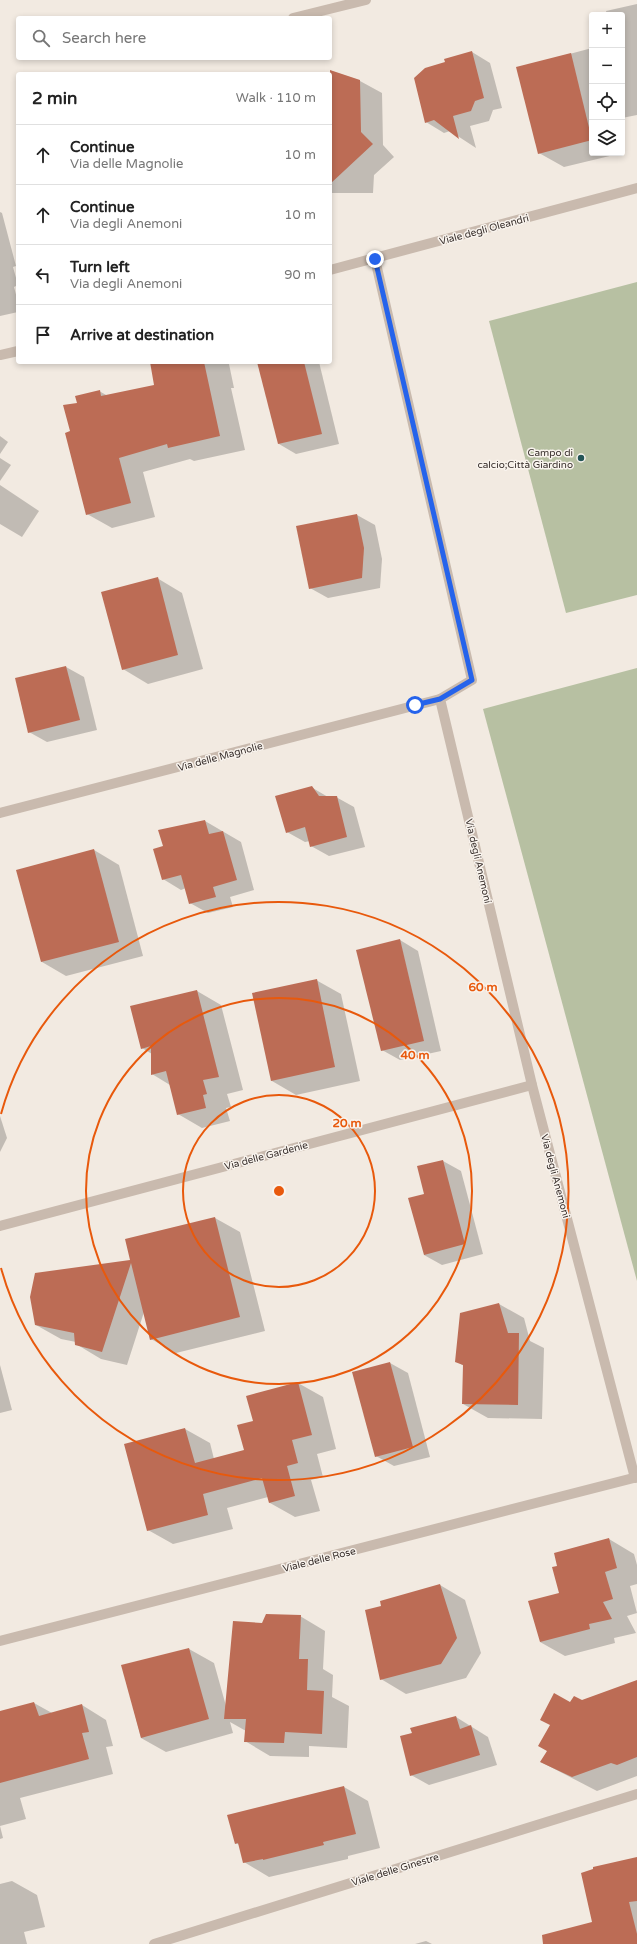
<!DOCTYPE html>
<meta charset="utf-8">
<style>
body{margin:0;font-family:"Varela Round",sans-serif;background:#f2f2f2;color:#222}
.controls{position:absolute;right:12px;top:12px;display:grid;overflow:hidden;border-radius:4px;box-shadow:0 2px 6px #0003}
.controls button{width:36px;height:36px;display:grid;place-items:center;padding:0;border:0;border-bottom:1px solid #e0e0e0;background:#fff;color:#222;font:20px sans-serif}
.stop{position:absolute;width:12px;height:12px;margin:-9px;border:3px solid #2563eb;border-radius:50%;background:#fff}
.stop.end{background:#2563eb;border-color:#fff;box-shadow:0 1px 4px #0008}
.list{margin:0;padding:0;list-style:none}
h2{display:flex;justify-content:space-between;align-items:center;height:52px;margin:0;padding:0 16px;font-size:17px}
h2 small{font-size:13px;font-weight:400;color:#767676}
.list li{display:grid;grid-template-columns:26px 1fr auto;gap:12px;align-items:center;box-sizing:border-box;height:60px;padding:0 16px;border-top:1px solid #e0e0e0}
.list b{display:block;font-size:15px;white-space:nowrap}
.list p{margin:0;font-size:13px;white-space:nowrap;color:#767676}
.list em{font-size:13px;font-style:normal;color:#767676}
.icon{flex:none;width:22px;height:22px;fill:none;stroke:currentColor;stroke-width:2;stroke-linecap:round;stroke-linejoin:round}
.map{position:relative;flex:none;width:637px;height:1944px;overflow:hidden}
.search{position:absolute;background:#fff;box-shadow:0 2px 6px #0003;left:16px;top:16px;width:316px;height:44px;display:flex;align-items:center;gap:10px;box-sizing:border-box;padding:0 14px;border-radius:4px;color:#767676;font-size:15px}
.panel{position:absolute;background:#fff;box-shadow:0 2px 6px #0003;left:16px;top:72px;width:316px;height:292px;border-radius:4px}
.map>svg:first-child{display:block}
.green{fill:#b7c0a2}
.shadow{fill:#0003}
.building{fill:#bc6c55}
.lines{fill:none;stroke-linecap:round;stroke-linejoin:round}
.minor{stroke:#c9baae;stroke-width:10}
.route{stroke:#2563eb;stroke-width:5}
.ring{fill:none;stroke:#e8590c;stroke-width:2}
.poi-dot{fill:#245557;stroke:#f9f4ee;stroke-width:1.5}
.labels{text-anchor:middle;stroke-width:3;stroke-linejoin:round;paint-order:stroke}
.street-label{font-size:10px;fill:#382f2c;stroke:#f9f4ee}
.poi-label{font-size:10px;fill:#382f2c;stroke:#f9f4ee;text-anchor:end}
.centre{fill:#e8590c;stroke:#f9f4ee;stroke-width:2}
.ring-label{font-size:12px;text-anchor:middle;font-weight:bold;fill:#e8590c;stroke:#f9f4ee;stroke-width:3;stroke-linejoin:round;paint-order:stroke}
</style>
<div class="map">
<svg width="637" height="1944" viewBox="0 0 637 1944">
<rect width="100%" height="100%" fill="#f2eae1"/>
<!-- green -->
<g class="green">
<path d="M637,282v313l-71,18 -77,-292z"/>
<path d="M637,668v613l-154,-572z"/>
</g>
<!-- shadow -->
<g class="shadow">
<path d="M637,4v111l-15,3v-103h-15l-1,-4z"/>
<path d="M592,48v105l26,1 -54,13 -25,-14 -22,-85z"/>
<path d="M472,52l18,11 12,45 -9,2 -4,11 -19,5 6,22 -26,-17 -6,2 -18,-11 20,-59z"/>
<path d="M330,71l30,10 22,12 1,52 11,12 -20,18 -1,18h-43z"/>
<path d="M0,212l2,1 14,53 -3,1 5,18 -4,2 4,15v10l-18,4z"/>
<path d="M151,362h75l3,2 5,24h-3l14,62 -51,11 -4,-2 -47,13 12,45 -43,11 -25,-14 -16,-82 7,-29 21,-12 9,5 48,-10z"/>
<path d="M258,362h61l20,82 -43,10 -17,-10z"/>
<path d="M0,436l8,6 -8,12z"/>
<path d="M0,458l11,7 -11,16z"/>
<path d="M0,485l39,26 -17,26 -22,-13z"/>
<path d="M357,515l18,10 7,34 -2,29 -52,10 -18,-10z"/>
<path d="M157,578l25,15 21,76 -55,15 -25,-15z"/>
<path d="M66,667l18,10 13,53 -50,12 -18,-10 -13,-53z"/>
<path d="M311,787l17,10h8l18,10 11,40 -36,9 -18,-10 -1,-5 -5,1 -18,-10z"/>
<path d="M205,821l36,21 13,48 -24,7 3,10 -25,6 -18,-10 -4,-15 -5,2 -18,-11 1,-32 -4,-16z"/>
<path d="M94,850l25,15 24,91 -77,20 -24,-14z"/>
<path d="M400,940l18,11 23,100 -41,9 -18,-10z"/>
<path d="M316,980l25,14 19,87 -64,14 -24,-14z"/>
<path d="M197,991l24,14 22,85 -16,4 4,13 -5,1 4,13 -28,7 -24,-14 -8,-29 -18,-11v-20l-10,-6z"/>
<path d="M0,1116l7,22 -7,14z"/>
<path d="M443,1161l18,10 22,83 -41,11 -18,-10 1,-60z"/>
<path d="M215,1218l25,14 25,99 -89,22 -25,-14 -7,-27 -17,53 -26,-6 -25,-15v-2l-15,-3 -25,-14 96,-64z"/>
<path d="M499,1304l25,14 6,23 14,7 -2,71 -54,-1 -25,-14 1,-38 -8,-5z"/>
<path d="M390,1363l18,10 22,84 -36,9 -18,-10z"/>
<path d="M0,1365l12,45 -12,3z"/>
<path d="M298,1383l25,14 13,52 -19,5 6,23 -12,3 9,31 -25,6 -25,-14 -2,-6 -41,11 6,21 -60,15 -25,-14 37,-101 25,14 4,16 31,-8 9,-29z"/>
<path d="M609,1539l25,15 3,11v19l-7,2 7,27 -10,3 9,17 -22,5 1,5 -50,13 -25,-14 20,-48 -1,-28z"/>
<path d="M440,1585l25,15 16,53 -15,25 -60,16 -25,-15 2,-72z"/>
<path d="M300,1616l25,15 -2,38 10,6 -1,22 17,9 -2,42 -38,-2v11l-39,-1 -25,-15 1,-10 -16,-9 3,11 -67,19 -25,-14 -18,-72 66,-17 25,14 12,43 36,-82z"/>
<path d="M637,1681v95l-40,15 -56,-29 40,-61z"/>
<path d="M34,1703l18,10 30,-8 24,15 7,26 -7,1 7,27 -93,24 6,21 -26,7v-114z"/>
<path d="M456,1717l32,20 9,28 -68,20 -18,-10 1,-46z"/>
<path d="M344,1787l24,14 12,47 -32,8v3l-79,18 -25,-15 -4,-17 -5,-2z"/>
<path d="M0,1826l3,12 -3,1z"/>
<path d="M637,1858v86h-60l16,-21 2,-53z"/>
<path d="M12,1881l25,14 8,32 -21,5 3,12h-27v-60z"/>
<path d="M426,1941l6,3h-17z"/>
</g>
<!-- building -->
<g class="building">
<path d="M472,51l12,47 -9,3 -4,10 -18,5 6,23 -25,-19 -9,3 -11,-45 11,-10 20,-6 -1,-3z"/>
<path d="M571,53l21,87 -54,14 -22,-87z"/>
<path d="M330,70l30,10 1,52 12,12 -43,40z"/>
<path d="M150,362h54l16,74 -52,12 -1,-4 -48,14 12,45 -45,12 -21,-82 5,-2 -7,-26 14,-2 -2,-7 25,-6 1,6 53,-11z"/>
<path d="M257,362h47l18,72 -44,10z"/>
<path d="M357,514l7,34 -2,30 -53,11 -13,-63z"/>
<path d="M158,577l20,78 -56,15 -21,-78z"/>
<path d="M66,666l14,54 -52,13 -13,-55z"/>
<path d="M312,786l7,10h18l10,41 -37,10 -5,-20 -19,6 -11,-37z"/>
<path d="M205,820l4,14 14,-3 14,49 -24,7 3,10 -27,7 -8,-29 -19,5 -9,-31 10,-3 -5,-16z"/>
<path d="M94,849l25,93 -78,20 -25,-92z"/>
<path d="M400,939l24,102 -43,10 -25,-101z"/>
<path d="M317,979l18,88 -64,14 -19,-88z"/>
<path d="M197,990l22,87 -16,3 4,14 -4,1 3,13 -29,7 -11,-44 -15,4v-29l-10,3 -11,-43z"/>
<path d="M443,1160l22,84 -41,11 -16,-57 16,-4 -7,-28z"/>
<path d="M215,1217l25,100 -90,23 -19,-77 -29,89 -27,-7 -1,-12 -39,-8 -5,-28 5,-24 95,-13 -5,-21z"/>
<path d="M499,1303l9,30h11l-1,72 -56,-1 1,-39 -8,-3 5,-49z"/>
<path d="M390,1362l23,85 -38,10 -23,-85z"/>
<path d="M298,1382l14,53 -20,5 6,23 -11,3 8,30 -26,7 -7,-25 -59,16 5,21 -61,16 -23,-87 61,-16 10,35 49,-13 -7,-25 16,-4 -7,-25z"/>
<path d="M609,1538l8,30 -12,4 8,27 -10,3 9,17 -23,5 1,5 -50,13 -12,-41 31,-8 -7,-26 5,-1 -3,-13z"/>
<path d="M440,1584l17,54 -16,26 -61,16 -15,-70 16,-4 -1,-5z"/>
<path d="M266,1614l35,1 -2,44h9l-1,31 17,1 -2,43 -37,-2 -1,11 -40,-1 2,-23h-22l9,-98 29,2z"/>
<path d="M189,1648l20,71 -68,19 -20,-73z"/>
<path d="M637,1680v77l-20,8 -6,-2 -39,14 -32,-15 7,-11 -9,-5 12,-21 -10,-5 14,-27 16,9 4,-6 8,4z"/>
<path d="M34,1702l5,14 43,-12 7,28 -7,1 7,26 -89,24v-72z"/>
<path d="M456,1716l4,13 11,-4 9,30 -70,21 -10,-40 12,-3 -2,-5z"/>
<path d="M344,1786l12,48 -33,8 1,3 -61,15v-1l-20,4 -5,-20 -3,1 -8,-29z"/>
<path d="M637,1857v44l-8,1 8,32v10h-94l-1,-9 50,-13 -11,-49 12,-4v-2z"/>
</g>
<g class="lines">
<!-- minor -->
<g class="minor">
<path d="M293,18l73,-18"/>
<path d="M375,259l97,421 -32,19 92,386 103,393"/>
<path d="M330,270l307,-82"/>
<path d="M0,355l18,-4"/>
<path d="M0,813l440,-114"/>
<path d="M0,1226l532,-141"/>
<path d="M0,1641l637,-164"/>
<path d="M154,1944l483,-150"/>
</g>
</g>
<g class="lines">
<!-- route -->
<path class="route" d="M375,259l97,421 -32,19 -25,6"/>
</g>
<!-- distance rings -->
<g class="ring">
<circle cx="279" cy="1191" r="96"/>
<circle cx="279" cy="1191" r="193"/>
<path d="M1 1114A289 289 0 1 1 1 1268"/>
</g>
<!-- markers -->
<circle class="poi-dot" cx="581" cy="458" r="4"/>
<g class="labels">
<!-- street labels -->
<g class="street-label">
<text transform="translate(484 229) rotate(-15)" y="4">Viale degli Oleandri</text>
<text transform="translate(220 756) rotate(-15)" y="4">Via delle Magnolie</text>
<text transform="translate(479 861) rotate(77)" y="4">Via degli Anemoni</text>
<text transform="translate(266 1155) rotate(-15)" y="4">Via delle Gardenie</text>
<text transform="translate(556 1176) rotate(75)" y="4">Via degli Anemoni</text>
<text transform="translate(319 1559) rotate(-14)" y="4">Viale delle Rose</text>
<text transform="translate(395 1869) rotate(-17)" y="4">Viale delle Ginestre</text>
</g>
<!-- poi labels -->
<g class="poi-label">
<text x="573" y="456">Campo di<tspan x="573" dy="12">calcio;Città Giardino</tspan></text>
</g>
</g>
<circle cx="279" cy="1191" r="6" class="centre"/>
<g class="ring-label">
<text x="483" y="991">60 m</text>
<text x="415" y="1059">40 m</text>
<text x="347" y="1127">20 m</text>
</g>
</svg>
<div class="controls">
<button>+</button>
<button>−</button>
<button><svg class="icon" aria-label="locate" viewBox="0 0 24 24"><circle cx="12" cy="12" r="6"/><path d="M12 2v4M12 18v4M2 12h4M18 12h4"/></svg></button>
<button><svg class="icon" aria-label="layers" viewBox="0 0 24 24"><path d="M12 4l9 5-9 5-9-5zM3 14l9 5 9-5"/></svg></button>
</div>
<div class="stop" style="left:415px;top:705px"></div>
<div class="stop end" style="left:375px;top:259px"></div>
<div class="search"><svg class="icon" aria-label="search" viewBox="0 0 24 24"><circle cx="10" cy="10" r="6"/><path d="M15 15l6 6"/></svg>Search here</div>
<section class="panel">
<h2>2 min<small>Walk · 110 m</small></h2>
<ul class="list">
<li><svg class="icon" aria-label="ahead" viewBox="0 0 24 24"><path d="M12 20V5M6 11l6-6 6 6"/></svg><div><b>Continue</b><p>Via delle Magnolie</p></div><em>10 m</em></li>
<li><svg class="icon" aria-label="ahead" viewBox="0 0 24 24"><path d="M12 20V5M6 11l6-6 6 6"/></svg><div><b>Continue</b><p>Via degli Anemoni</p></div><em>10 m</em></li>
<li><svg class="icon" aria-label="left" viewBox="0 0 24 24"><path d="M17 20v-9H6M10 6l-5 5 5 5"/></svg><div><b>Turn left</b><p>Via degli Anemoni</p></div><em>90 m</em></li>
<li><svg class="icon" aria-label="arrive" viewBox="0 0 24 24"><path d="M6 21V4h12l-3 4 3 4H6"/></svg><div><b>Arrive at destination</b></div></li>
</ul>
</section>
</div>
